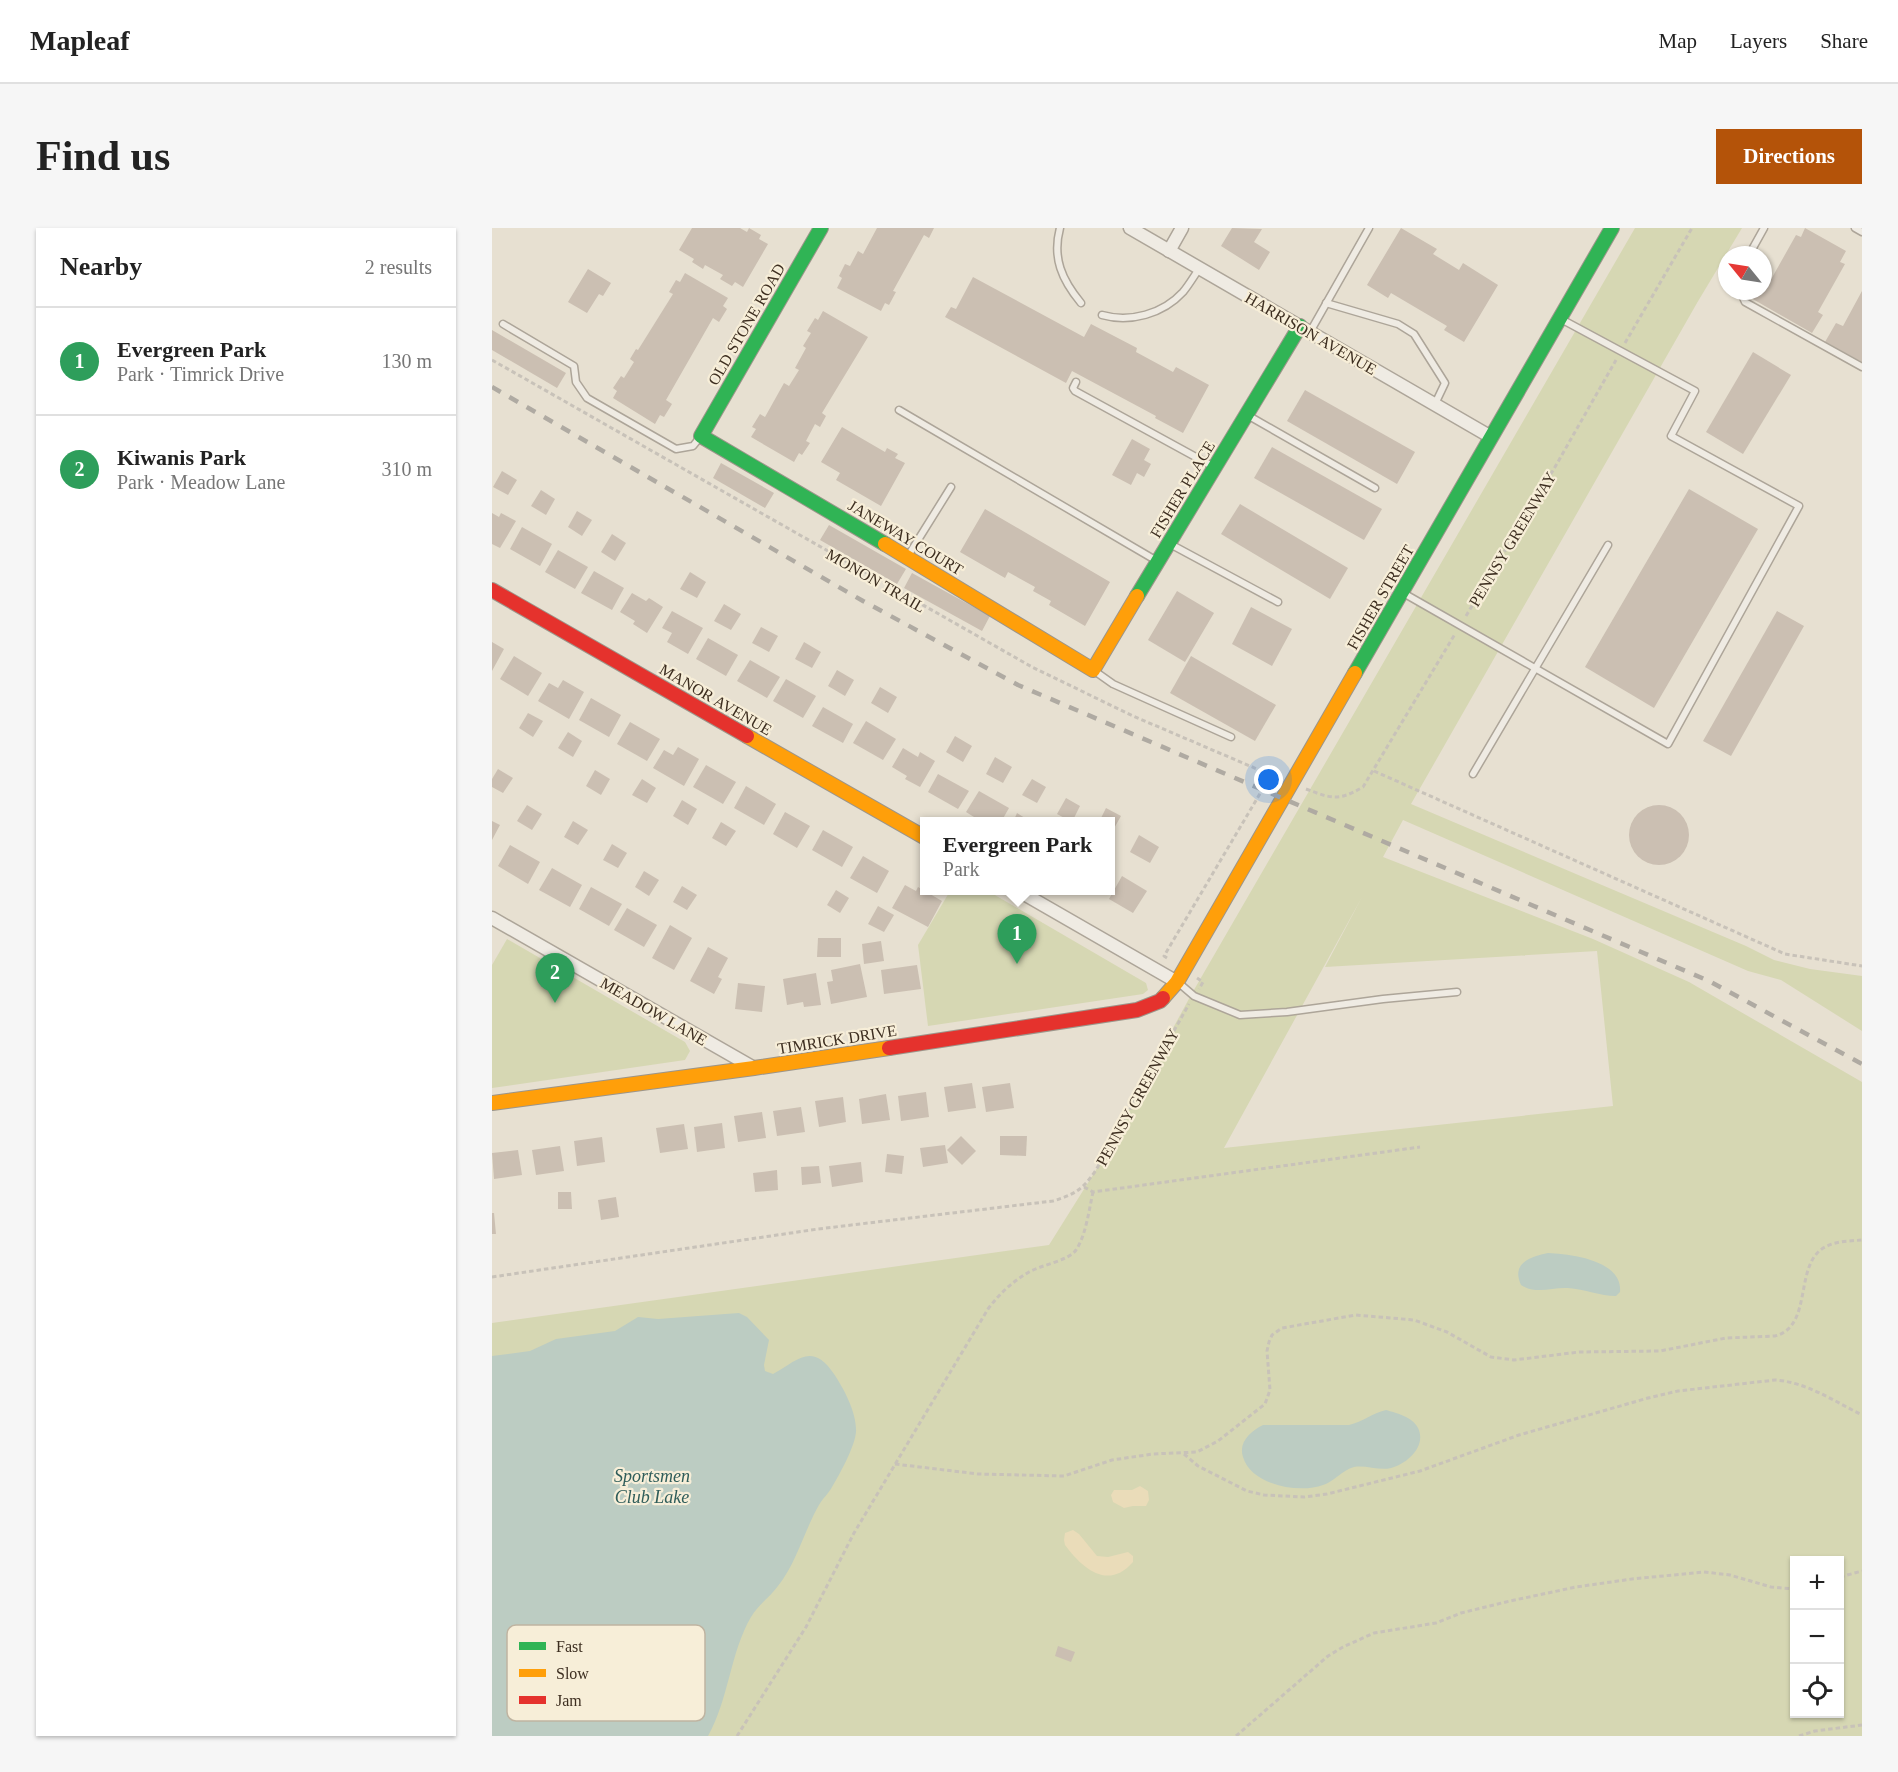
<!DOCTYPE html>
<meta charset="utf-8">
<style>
body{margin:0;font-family:"Times New Roman",serif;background:#f6f6f6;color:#222}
.controls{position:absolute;right:18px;bottom:18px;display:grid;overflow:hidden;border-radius:0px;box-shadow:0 2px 4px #0004}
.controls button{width:54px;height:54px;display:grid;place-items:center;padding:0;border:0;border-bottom:2px solid #e0e0e0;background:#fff;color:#222;font:30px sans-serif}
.compass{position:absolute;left:1226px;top:18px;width:54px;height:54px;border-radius:50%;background:#fff;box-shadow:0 2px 4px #0004;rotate:300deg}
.you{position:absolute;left:777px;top:552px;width:21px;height:21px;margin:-15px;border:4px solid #fff;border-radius:50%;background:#1a73e8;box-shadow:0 0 0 9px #1a73e833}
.badge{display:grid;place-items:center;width:39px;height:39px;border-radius:50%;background:#b45309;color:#fff;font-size:20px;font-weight:700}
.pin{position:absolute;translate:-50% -50px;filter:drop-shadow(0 2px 3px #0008)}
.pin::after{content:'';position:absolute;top:32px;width:21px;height:18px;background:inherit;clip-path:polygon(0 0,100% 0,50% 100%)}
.popup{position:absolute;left:428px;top:589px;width:195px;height:78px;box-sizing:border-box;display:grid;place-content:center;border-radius:0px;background:#fff;filter:drop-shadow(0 2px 4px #0005);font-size:20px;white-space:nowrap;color:#767676}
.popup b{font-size:22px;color:#222}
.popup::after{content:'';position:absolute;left:50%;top:100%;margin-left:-12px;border:12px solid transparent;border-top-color:#fff}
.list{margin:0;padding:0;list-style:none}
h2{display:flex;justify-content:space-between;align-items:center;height:78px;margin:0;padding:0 24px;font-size:26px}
h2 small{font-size:20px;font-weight:400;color:#767676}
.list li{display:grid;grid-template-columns:39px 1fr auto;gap:18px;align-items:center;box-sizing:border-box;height:108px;padding:0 24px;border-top:2px solid #e0e0e0}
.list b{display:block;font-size:22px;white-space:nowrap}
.list p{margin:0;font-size:20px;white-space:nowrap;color:#767676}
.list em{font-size:20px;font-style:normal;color:#767676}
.icon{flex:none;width:33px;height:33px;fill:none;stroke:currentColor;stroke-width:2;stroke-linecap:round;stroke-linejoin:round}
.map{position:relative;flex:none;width:1370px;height:1508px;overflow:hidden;border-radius:0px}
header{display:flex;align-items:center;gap:36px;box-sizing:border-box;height:84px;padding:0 30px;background:#fff;border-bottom:2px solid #e0e0e0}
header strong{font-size:28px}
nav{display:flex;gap:33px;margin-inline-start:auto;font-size:21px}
.intro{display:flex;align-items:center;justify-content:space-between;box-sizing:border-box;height:144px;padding:0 36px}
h1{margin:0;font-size:42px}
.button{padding:15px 27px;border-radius:0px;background:#b45309;color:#fff;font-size:21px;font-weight:700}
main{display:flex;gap:36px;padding:0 36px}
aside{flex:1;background:#fff;border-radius:0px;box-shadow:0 2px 4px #0004}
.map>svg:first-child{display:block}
.green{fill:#d6d7b3;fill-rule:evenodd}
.sand{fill:#eadcb9}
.water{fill:#bcccc2}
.building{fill:#cbbfb2}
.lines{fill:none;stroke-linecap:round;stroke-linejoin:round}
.lane-casing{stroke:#ada599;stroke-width:9}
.street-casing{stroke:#ada599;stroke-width:15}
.fast-casing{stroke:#9c958a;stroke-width:16}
.slow-casing{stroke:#9c958a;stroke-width:16}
.jam-casing{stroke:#9c958a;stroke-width:16}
.path{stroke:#c8c2b9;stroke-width:3;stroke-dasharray:4.5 3;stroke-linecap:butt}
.lane{stroke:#efebe3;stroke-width:6}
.street{stroke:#efebe3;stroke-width:12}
.fast{stroke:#30b455;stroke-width:14}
.slow{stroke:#ff9f0a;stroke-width:14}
.jam{stroke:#e5322d;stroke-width:14}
.rail{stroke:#afaaa2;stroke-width:4.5;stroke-dasharray:10 10;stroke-linecap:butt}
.labels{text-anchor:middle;stroke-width:4.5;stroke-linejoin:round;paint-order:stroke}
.street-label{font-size:16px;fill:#3d2e20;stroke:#f7eed8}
.water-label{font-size:18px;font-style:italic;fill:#2f5d5a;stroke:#f7eed8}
.key{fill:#f7eed8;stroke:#bfb4a1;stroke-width:1.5}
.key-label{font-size:16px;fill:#3d2e20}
</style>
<header>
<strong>Mapleaf</strong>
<nav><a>Map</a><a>Layers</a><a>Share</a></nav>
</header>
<div class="intro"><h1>Find us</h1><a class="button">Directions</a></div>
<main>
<aside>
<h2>Nearby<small>2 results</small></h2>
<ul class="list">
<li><span class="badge" style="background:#2e9e5b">1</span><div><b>Evergreen Park</b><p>Park · Timrick Drive</p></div><em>130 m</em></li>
<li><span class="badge" style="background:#2e9e5b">2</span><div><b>Kiwanis Park</b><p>Park · Meadow Lane</p></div><em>310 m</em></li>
</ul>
</aside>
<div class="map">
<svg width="1370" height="1508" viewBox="0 0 1370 1508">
<rect width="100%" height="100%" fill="#e7e0d1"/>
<!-- green -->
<g class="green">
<path d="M1143,0h107l-45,75 -286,501 335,142 28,14 36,9 52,7v55l-81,-51 -33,-9 -345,-151 -20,37 210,82 96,43 173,100v654h-1370v-413l557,-78 47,-75 95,-175zM870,669l-37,70 272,-16 16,155 -389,42zM1302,1332h46v154h-46z"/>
<path d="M458,663h38l158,92 2,7 -5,4 -215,32 -10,-81z"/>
<path d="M15,711l178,103 5,9 -5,9 -193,28v-123z"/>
</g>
<!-- sand -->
<g class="sand">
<path d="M648,1258l8,5 1,9 -3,6h-13l-9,2 -11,-6 -2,-7 3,-5h18z"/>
<path d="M581,1302l6,4 18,22 11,1 20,-5 5,4v6c-25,29 -51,6 -68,-17l-1,-5 1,-7z"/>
</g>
<!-- water -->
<g class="water">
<path d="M1056,1025c22,1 75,7 72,39l-4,4c-16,0 -31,-7 -48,-8 -16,-1 -31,7 -47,-3 -10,-22 9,-28 27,-32z"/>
<path d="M247,1085l8,4 22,23 -5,25 1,6 8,3c24,-13 39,-33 61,0 10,15 23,39 22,58 -1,14 -16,42 -24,55 -3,6 -9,11 -13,18 -15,26 -22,57 -41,81 -8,11 -19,18 -27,31 -21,36 -22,82 -43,119h-216v-380l38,-5 26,-12 59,-8 23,-14 20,2z"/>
<path d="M894,1182c10,3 27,7 32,18 9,18 -11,36 -27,40 -11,3 -25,-3 -37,-1 -12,3 -20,15 -31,18 -24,9 -72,0 -80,-28 -5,-15 8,-26 20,-32h86c14,-3 23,-12 37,-15z"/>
</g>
<!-- building -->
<g class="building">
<path d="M200,0h48l7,4 2,-4 12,7 -2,4 9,5 -25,43 -8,-5 -3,4 -12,-7 3,-4 -18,-10 -2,4 -11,-7 2,-3 -15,-9z"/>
<path d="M385,0h57l-5,10 -5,-3 -31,56 3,1 -7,13 -4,-2 -4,8 -44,-23 5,-10 -3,-2 6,-12 5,2 8,-15 5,3z"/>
<path d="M740,0l30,1 -8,13 16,10 -11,18 -38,-24z"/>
<path d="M909,0l36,21 -4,5 26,16 4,-7 35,22 -34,57 -20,-12 3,-4 -56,-33 -3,5 -21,-13z"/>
<path d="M1313,0l41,23 -6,11 5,2 -27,48 5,3 -11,18 -61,-35 5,-7h7v-11l6,3 27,-48 5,2z"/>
<path d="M96,41l23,14 -8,13 -4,-2 -12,19 -19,-11z"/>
<path d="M193,45l43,25 -5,8 4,3 -8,13 -6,-4 -47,82 6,4 -8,13 -4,-2 -5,9 -42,-26 4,-7 -4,-3 8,-12 3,2 10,-16 -4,-3 6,-10 2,1 35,-56 -4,-2 7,-12 4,2z"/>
<path d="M481,49l111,60 7,-13 46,24 -1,4 37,20 3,-5 33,18 -26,48 -28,-15 1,-2 -84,-45 -6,12 -121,-66 6,-10 5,2z"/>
<path d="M1370,63v71l-37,-20 11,-19 7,3z"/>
<path d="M331,83l45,26 -46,76 4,3 -6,11 -5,-3 -9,17 4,2 -8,12 -3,-2 -5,9 -43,-25 5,-8 -4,-2 8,-13 5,3 19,-34 5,3 10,-16 -4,-2 11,-20 -3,-2 8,-13 -4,-2 8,-13 3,2z"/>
<path d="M0,102l74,43 -9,15 -65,-38z"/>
<path d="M1261,124l38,23 -48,79 -37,-22z"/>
<path d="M813,162l110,62 -18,32 -110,-63z"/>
<path d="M350,199l43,25 2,-4 11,6 -3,4 10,5 -24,43 -45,-26 4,-7 -19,-11z"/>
<path d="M640,211l18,10 -6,11 7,4 -7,13 -7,-4 -6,12 -19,-10z"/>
<path d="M780,219l110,62 -18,31 -110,-62z"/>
<path d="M229,235l53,30 -9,15 -52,-30z"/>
<path d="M10,243l15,9 -9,15 -15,-8z"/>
<path d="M1197,261l69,40 -104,179 -69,-41z"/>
<path d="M49,262l14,9 -9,16 -15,-9z"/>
<path d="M748,276l108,64 -18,31 -109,-65z"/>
<path d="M493,281l125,73 -25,44 -36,-21 2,-4 -18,-10 2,-4 -27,-15 -3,6 -45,-26z"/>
<path d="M85,283l15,9 -10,16 -14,-9z"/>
<path d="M0,285l7,4 2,-4 15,8 -16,27 -8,-4z"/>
<path d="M337,297l77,44 -9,15 -77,-44z"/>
<path d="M30,299l30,17 -12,22 -30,-17z"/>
<path d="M120,306l14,9 -11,18 -14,-9z"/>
<path d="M66,322l30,17 -13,22 -30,-17z"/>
<path d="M102,343l30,17 -12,22 -31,-17z"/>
<path d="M198,344l16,10 -9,16 -17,-9z"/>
<path d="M420,345l78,43 -8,15 -78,-43z"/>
<path d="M685,363l37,22 -29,49 -37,-22z"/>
<path d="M140,365l14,8 3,-3 14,9 -16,26 -14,-9 2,-3 -15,-9z"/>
<path d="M232,376l17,10 -10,16 -17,-9z"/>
<path d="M759,379l41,22 -20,37 -40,-22z"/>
<path d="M180,383l31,17 -15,26 -21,-12 5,-9 -10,-5z"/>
<path d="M1285,383l27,15 -73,130 -28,-15z"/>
<path d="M269,399l17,9 -9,16 -17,-9z"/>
<path d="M216,410l30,17 -12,21 -30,-17z"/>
<path d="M0,414l12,7 -12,22z"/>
<path d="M312,414l17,10 -9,16 -17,-9z"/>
<path d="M22,428l28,17 -14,23 -28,-17z"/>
<path d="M699,428l85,49 -21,36 -85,-48z"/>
<path d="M258,432l30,17 -13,21 -30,-17z"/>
<path d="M345,442l17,10 -9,16 -17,-10z"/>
<path d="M294,451l30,17 -13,22 -30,-17z"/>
<path d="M71,452l21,12 -15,27 -31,-18 11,-18 9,5z"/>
<path d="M388,459l17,10 -9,16 -17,-10z"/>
<path d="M99,470l30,17 -12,22 -30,-17z"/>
<path d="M331,479l30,17 -10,19 -31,-17z"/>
<path d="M36,485l15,8 -10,16 -14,-9z"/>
<path d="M374,493l30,18 -13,21 -30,-17z"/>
<path d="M138,494l30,17 -13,22 -30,-17z"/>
<path d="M76,504l14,9 -9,16 -15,-9z"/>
<path d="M463,508l17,10 -9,16 -17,-10z"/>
<path d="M186,519l21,12 -15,27 -31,-18 11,-18 9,5z"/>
<path d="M411,520l15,9 2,-5 15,9 -15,26 -15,-8 2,-3 -15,-9z"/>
<path d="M503,529l17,10 -9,16 -17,-9z"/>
<path d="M214,537l30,17 -13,22 -30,-17z"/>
<path d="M6,541l15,9 -10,15 -11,-6v-8z"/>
<path d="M103,542l15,9 -9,16 -15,-9z"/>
<path d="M446,546l31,17 -11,18 -30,-17z"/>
<path d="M150,551l14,9 -9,15 -15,-8z"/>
<path d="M540,551l14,8 -9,16 -15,-8z"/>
<path d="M254,558l30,18 -12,21 -30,-17z"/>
<path d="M487,563l30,17 -8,14h-19l-16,-10z"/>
<path d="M574,570l14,8 -8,16 -15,-8z"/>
<path d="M190,572l15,9 -9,16 -15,-9z"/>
<circle cx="1167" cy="607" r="30"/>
<path d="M35,577l15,9 -10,16 -15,-9z"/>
<path d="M614,580l15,8 -9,16 -2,-1v-9h-11z"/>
<path d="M293,584l25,14 -13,22 -24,-14z"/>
<path d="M525,585l14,9h-18z"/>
<path d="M0,593l8,4 -8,15z"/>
<path d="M81,593l15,9 -10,15 -14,-8z"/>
<path d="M229,594l15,9 -10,15 -14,-8z"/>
<path d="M331,602l30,17 -11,20 -30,-17z"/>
<path d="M647,607l20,12 -9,16 -20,-11z"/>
<path d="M120,616l15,9 -9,15 -15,-8z"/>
<path d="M18,617l30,17 -12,22 -30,-18z"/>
<path d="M371,628l26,15 -12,22 -27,-15z"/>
<path d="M60,640l30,17 -12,22 -31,-17z"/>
<path d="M152,643l15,9 -10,16 -14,-9z"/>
<path d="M630,648l25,15 -14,22 -24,-14z"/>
<path d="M413,657l11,6 2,-4 24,14 -14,26 -36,-19z"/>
<path d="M190,658l15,9 -10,15 -14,-8z"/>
<path d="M99,659l31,17 -13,22 -30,-17z"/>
<path d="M344,662l13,8 -9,15 -13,-8z"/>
<path d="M386,678l16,9 -10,17 -16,-8z"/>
<path d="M135,680l30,17 -13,22 -30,-17z"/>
<path d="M178,697l22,13 -18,32 -22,-12z"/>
<path d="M326,710h23v19h-24z"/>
<path d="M389,713l3,20 -20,3 -2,-20z"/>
<path d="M216,719l20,11 -10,19 4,2 -8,15 -24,-13z"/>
<path d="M368,736l7,33 -36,7 -4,-22 6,-1 -2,-11z"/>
<path d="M425,737l4,24 -37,5 -3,-24z"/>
<path d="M324,745l5,32 -17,2 -1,-5 -16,3 -4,-26z"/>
<path d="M246,755l27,3 -3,26 -27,-3z"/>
<path d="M480,855l4,25 -28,4 -4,-25z"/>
<path d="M518,855l4,25 -28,4 -4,-25z"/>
<path d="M434,864l3,25 -28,4 -3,-25z"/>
<path d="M394,866l4,26 -28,4 -3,-25z"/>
<path d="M351,869l3,25 -27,5 -4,-26z"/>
<path d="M309,879l4,25 -28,4 -4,-25z"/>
<path d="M270,884l4,26 -28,4 -4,-26z"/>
<path d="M230,895l3,25 -28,4 -3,-25z"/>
<path d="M192,896l4,25 -28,4 -4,-25z"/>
<path d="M469,908l15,15 -14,14 -15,-15z"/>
<path d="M508,908h27l-1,20 -26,-1z"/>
<path d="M110,909l3,25 -28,4 -3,-25z"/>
<path d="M453,917l3,18 -25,4 -3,-19z"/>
<path d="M68,918l4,25 -28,4 -4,-25z"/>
<path d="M26,922l4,25 -28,4 -2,-26z"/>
<path d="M395,926l17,2 -2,18 -17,-2z"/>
<path d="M369,934l2,20 -31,5 -3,-21z"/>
<path d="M327,938l2,17 -19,2 -1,-18z"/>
<path d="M285,942l1,20 -23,2 -2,-19z"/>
<path d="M66,964h13l1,17h-14z"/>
<path d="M124,969l3,20 -18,3 -3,-20z"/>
<path d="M0,985h2l2,21h-4z"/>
<path d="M566,1418l17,6 -4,10 -16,-6z"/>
</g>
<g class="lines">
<!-- lane casing -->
<g class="lane-casing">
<g id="lane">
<path d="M568,0c-8,30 2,52 21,75"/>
<path d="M1363,0l7,4"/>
<path d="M1257,27l15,-27"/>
<path d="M1248,63l5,11 117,65"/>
<path d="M834,75l72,21 16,10 31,49 -10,21"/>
<path d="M610,87c28,8 61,-1 81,-23 6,-7 11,-16 16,-23"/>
<path d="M11,96l71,42 2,16 11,16 89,51 17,-3 8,-10"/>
<path d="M818,104l59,-104"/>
<path d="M584,154l-3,6 2,3 139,76"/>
<path d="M407,182l258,151"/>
<path d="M757,188l126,72"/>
<path d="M680,317l106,57"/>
<path d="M416,328l43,-69"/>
<path d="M913,366l263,150 131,-238 -128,-70 24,-45 -134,-72"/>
<path d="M604,444l17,12 118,53"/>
<path d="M981,546l135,-229"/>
<path d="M688,756l14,12 46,19 47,-3 96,-13 74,-7"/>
</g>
</g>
<!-- street casing -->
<g class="street-casing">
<g id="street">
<path d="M638,0l361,209"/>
<path d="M677,23l13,-23"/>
<path d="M525,662l160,92"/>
<path d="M0,690l262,150"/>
</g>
</g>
<!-- fast casing -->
<g class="fast-casing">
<g id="fast">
<path d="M329,0l-120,208 184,108"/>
<path d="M645,368l163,-270"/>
<path d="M863,445l257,-445"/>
</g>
</g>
<!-- slow casing -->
<g class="slow-casing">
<g id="slow">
<path d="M393,316l208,126 44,-74"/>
<path d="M255,508l177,101"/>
<path d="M671,770l14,-16 178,-309"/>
<path d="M0,875l262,-35 135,-20"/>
</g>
</g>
<!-- jam casing -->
<g class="jam-casing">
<g id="jam">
<path d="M0,362l255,146"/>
<path d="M397,820l248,-38 23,-9 3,-3"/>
</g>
</g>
<!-- path -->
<g class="path">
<path d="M1133,115l67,-115"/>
<path d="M0,132l540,307 101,49 138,59"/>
<path d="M974,388l89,-149 61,-107"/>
<path d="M882,543l411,183 77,12"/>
<path d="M814,561c26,10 33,12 57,-2l92,-153"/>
<path d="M675,730l-3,-2 107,-181 7,3"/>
<path d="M705,750l6,4 -4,7"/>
<path d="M592,959l9,5 327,-45"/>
<path d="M0,1049l326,-48 235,-28c23,-7 30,-12 43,-31l93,-166"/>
<path d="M692,1226l14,12 49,25 17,4 40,2 23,-3 93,-23 99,-36 129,-37 30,-7 97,-11c31,2 59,21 87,35"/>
<path d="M403,1236l83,10 86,2 48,-16 41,-6 44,-2 21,-11 47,-37 5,-14 -3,-39 2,-9 3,-7 10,-7 74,-13 58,5 33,12 44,25 23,3 65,-8 81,-1 66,-13 49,-2c39,-10 18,-72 50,-89 11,-6 25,-6 37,-7"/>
<path d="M1348,1349l22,-6"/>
<path d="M245,1508l69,-109 48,-94 134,-224c12,-16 24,-27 41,-37 12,-7 39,-11 47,-22 10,-15 13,-40 17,-58"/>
<path d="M744,1508l92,-80 15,-9 31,-14 62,-10 25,-10 49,-12 66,-14 56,-8 72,-7 26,3 41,12 23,2"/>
<path d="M1307,1508l16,-5 47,-6"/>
</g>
<!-- lane -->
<use href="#lane" class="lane"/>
<!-- street -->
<use href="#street" class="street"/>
<!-- fast -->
<use href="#fast" class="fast"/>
<!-- slow -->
<use href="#slow" class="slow"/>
<!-- jam -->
<use href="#jam" class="jam"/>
<!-- rail -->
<path class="rail" d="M0,159l371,214 155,84 691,296 153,83"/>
</g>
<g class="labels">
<!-- street labels -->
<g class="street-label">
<text transform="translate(254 96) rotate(-60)" y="6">OLD STONE ROAD</text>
<text transform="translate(819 105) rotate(30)" y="6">HARRISON AVENUE</text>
<text transform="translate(690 261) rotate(-59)" y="6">FISHER PLACE</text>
<text transform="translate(414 309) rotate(31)" y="6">JANEWAY COURT</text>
<text transform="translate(1020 311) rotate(-59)" y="6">PENNSY GREENWAY</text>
<text transform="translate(384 352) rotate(30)" y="6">MONON TRAIL</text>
<text transform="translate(888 369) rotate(-60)" y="6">FISHER STREET</text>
<text transform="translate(224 471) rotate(30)" y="6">MANOR AVENUE</text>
<text transform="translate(162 783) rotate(30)" y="6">MEADOW LANE</text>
<text transform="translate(345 811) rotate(-9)" y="6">TIMRICK DRIVE</text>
<text transform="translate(645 869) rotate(-61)" y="6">PENNSY GREENWAY</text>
</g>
<!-- water labels -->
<g class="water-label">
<text x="160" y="1254">Sportsmen<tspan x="160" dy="21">Club Lake</tspan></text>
</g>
</g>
<!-- legend -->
<rect x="15" y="1397" width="198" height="96" rx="9" class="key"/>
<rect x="27" y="1414" width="27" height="8" fill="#30b455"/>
<rect x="27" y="1441" width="27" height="8" fill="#ff9f0a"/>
<rect x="27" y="1468" width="27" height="8" fill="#e5322d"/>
<g class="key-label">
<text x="64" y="1424">Fast</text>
<text x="64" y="1451">Slow</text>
<text x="64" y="1478">Jam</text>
</g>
</svg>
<div class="controls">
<button>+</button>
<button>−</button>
<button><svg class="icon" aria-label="locate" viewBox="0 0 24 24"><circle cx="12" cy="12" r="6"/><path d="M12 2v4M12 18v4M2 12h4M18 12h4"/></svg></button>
</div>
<svg class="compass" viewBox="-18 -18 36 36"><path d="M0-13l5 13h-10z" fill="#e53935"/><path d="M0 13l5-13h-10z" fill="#767676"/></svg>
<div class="you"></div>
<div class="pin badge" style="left:525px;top:736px;background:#2e9e5b">1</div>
<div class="popup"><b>Evergreen Park</b>Park</div>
<div class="pin badge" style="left:63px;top:775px;background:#2e9e5b">2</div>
</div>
</main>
